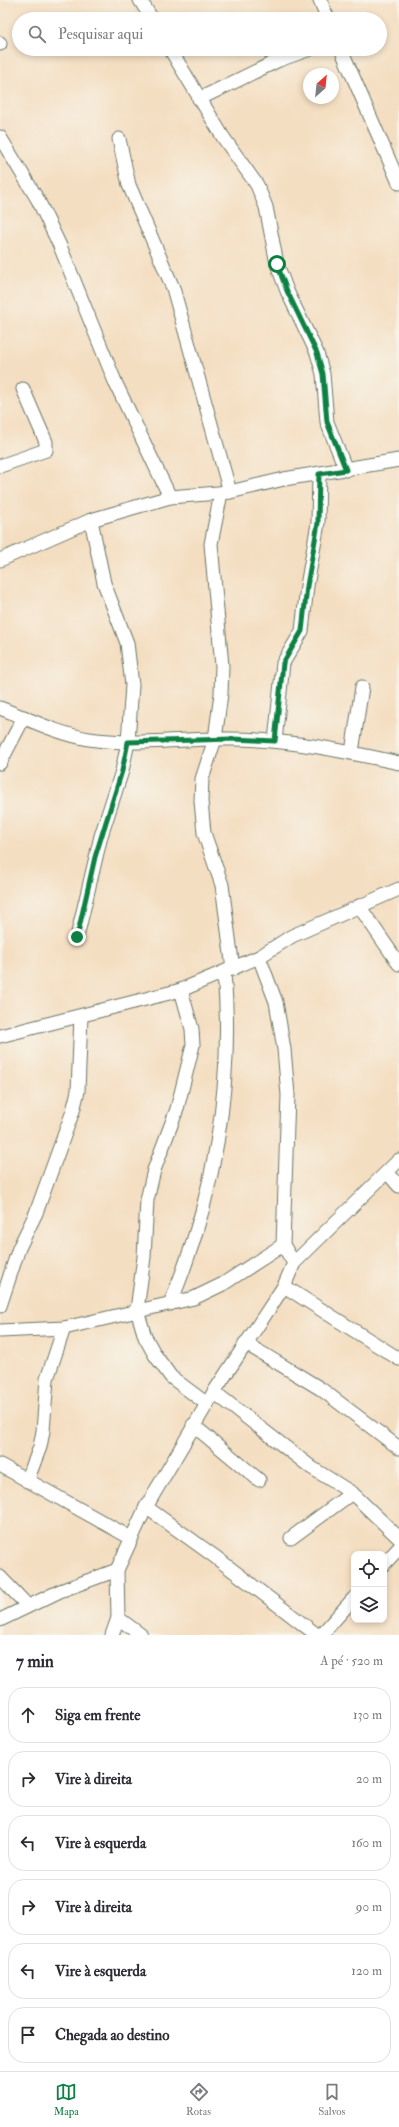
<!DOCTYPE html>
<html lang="pt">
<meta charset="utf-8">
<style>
body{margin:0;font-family:"IM FELL Double Pica",serif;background:#f2f2f3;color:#2b2b33}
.controls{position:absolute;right:12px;bottom:12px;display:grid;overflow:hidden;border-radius:8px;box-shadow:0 2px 6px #0003}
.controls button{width:36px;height:36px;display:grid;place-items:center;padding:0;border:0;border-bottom:1px solid #e1e1e2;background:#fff;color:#2b2b33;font:20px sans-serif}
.compass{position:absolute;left:303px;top:68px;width:36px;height:36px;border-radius:50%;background:#fff;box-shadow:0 2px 6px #0003;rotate:27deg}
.stop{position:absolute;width:12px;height:12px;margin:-9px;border:3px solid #0b8043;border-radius:50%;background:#fff}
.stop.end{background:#0b8043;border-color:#fff;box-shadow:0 1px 4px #0008}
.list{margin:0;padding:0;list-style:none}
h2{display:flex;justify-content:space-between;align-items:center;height:52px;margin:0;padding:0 16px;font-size:17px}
h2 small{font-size:13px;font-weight:400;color:#7c7c81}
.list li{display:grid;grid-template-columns:26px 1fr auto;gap:12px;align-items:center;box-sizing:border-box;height:56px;margin:0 8px 8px;padding:0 8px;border:1px solid #e1e1e2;border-radius:16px}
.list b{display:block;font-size:15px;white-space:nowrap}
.list em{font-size:13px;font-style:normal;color:#7c7c81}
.icon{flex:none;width:22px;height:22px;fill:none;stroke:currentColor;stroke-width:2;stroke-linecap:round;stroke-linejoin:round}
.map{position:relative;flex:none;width:399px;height:1635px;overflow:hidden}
.search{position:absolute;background:#fff;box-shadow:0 2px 6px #0003;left:12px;right:12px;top:12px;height:44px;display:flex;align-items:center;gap:10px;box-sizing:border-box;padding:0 14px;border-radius:22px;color:#7c7c81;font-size:15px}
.sheet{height:436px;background:#fff}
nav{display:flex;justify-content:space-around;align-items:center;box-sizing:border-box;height:56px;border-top:1px solid #e1e1e2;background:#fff;font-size:11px;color:#7c7c81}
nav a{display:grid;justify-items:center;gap:2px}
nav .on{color:#0b8043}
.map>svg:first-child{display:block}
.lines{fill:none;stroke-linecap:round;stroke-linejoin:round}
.minor-casing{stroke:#6a7565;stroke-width:15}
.minor{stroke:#fff;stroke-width:13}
.route{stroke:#0b8043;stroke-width:5}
</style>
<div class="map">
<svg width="399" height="1635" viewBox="0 0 399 1635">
<rect width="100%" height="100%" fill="#f7f3e8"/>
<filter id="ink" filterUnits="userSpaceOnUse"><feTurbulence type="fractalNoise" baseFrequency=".025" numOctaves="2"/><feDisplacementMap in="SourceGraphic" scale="8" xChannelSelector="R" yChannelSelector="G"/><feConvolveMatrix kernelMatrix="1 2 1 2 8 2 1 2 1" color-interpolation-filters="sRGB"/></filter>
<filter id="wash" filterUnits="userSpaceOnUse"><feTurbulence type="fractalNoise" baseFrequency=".012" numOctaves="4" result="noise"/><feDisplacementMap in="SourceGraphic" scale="16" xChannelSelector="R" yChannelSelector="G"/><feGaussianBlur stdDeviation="0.9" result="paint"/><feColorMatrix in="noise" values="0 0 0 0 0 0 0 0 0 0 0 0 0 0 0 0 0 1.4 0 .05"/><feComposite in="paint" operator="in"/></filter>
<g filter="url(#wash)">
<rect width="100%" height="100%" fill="#f4dec1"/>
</g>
<g filter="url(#ink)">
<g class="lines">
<!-- minor casing -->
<g class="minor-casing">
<g id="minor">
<path d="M140,0l12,19"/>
<path d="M320,0l8,19"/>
<path d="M0,43v1"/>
<path d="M170,49l53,88 34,48 9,22 11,57 10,27 30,62 6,21 4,48 19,48"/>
<path d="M341,49l58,134"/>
<path d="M199,99l80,-39 31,-11"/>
<path d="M0,137l38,63 22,46 56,138 54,113"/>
<path d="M119,139l10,46 44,103 57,204"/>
<path d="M0,466l46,-16v-8l-23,-53"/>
<path d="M221,493l-10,51 11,122 -1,28 -6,45 -13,40 -1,22 3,32 18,52 11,84"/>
<path d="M0,560l91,-40 79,-23 60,-5 54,-13 115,-19"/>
<path d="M0,708c29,11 58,26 89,31 46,7 95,-1 142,0 57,0 113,12 168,24"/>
<path d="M275,741l8,-78 19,-32 5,-45 11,-63 1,-49"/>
<path d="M352,752l10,-65"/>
<path d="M0,763l24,-46"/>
<path d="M359,906l40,58"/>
<path d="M77,937l24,-101 21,-65 6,-29 4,-57 -5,-42 -23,-60 -13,-63"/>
<path d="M259,957l17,45 8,47 4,46 -5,150"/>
<path d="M181,990l11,39 1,16 -16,64 -23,61 -7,30 -3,57 -7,53 8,27 10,18 16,22 36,27"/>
<path d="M0,1036l181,-46 78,-33 33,-21 107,-47"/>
<path d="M387,1172l12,14"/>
<path d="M284,1286l115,73"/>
<path d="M170,1304c44,-104 64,-219 54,-331"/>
<path d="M0,1306l19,-58 17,-35 37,-102 5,-20 3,-75"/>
<path d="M0,1331l64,-3 130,-30 29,-14 60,-39 11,18"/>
<path d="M245,1343l76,46 78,59"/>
<path d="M214,1392l98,76 40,25 47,45"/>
<path d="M193,1425l66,55"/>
<path d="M0,1465l131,73"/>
<path d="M27,1481l13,-34 3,-16 4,-52 17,-51"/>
<path d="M146,1507l68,49 103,79"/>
<path d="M291,1538l61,-45"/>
<path d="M384,1564l15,-16"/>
<path d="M0,1577l28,29"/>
<path d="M118,1618l23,17"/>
<path d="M0,1620l60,-29 57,-21"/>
<path d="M112,1635l6,-17 -1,-48 29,-63 68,-115 70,-106 10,-23 105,-103"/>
<path d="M321,1635l33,-37"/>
</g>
</g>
<!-- minor -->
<use href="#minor" class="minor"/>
</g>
</g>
<g class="lines" filter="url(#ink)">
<!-- route -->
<path class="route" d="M77,937l18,-80 27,-86 6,-29 104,-3 43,2 8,-78 19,-32 5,-45 11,-63 1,-49 27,-4 -19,-48 -4,-48 -6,-21 -30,-62 -10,-27"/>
</g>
</svg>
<div class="controls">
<button><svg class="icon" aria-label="locate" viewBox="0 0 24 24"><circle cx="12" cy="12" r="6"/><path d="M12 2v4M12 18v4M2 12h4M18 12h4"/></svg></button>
<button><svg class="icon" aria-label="layers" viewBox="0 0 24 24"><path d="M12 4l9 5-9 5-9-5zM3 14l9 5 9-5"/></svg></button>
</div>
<svg class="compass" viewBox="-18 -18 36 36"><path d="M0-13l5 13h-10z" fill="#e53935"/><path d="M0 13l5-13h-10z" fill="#7c7c81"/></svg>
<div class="stop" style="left:277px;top:264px"></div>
<div class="stop end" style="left:77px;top:937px"></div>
<div class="search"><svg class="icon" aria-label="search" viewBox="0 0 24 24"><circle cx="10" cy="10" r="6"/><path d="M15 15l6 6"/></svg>Pesquisar aqui</div>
</div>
<section class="sheet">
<h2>7 min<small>A pé · 520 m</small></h2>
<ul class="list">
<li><svg class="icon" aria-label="ahead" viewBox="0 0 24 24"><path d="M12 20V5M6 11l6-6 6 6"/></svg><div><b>Siga em frente</b></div><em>130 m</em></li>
<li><svg class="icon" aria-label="right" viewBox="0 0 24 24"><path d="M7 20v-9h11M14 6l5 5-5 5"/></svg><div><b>Vire à direita</b></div><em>20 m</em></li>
<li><svg class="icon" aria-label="left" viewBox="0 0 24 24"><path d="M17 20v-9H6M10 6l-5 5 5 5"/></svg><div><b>Vire à esquerda</b></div><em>160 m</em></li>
<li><svg class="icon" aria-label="right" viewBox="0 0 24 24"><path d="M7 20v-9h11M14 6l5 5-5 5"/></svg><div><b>Vire à direita</b></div><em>90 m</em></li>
<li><svg class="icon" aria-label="left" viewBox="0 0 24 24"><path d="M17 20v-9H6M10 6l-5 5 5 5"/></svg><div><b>Vire à esquerda</b></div><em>120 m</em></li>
<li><svg class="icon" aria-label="arrive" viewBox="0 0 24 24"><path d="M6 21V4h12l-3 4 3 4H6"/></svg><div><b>Chegada ao destino</b></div></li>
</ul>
</section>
<nav>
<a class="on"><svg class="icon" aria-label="map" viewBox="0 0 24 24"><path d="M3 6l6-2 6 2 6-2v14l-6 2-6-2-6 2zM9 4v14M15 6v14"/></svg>Mapa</a>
<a><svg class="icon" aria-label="directions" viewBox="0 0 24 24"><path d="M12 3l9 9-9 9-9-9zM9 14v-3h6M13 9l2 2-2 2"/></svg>Rotas</a>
<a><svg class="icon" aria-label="saved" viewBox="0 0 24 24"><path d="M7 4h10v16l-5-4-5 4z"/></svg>Salvos</a>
</nav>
